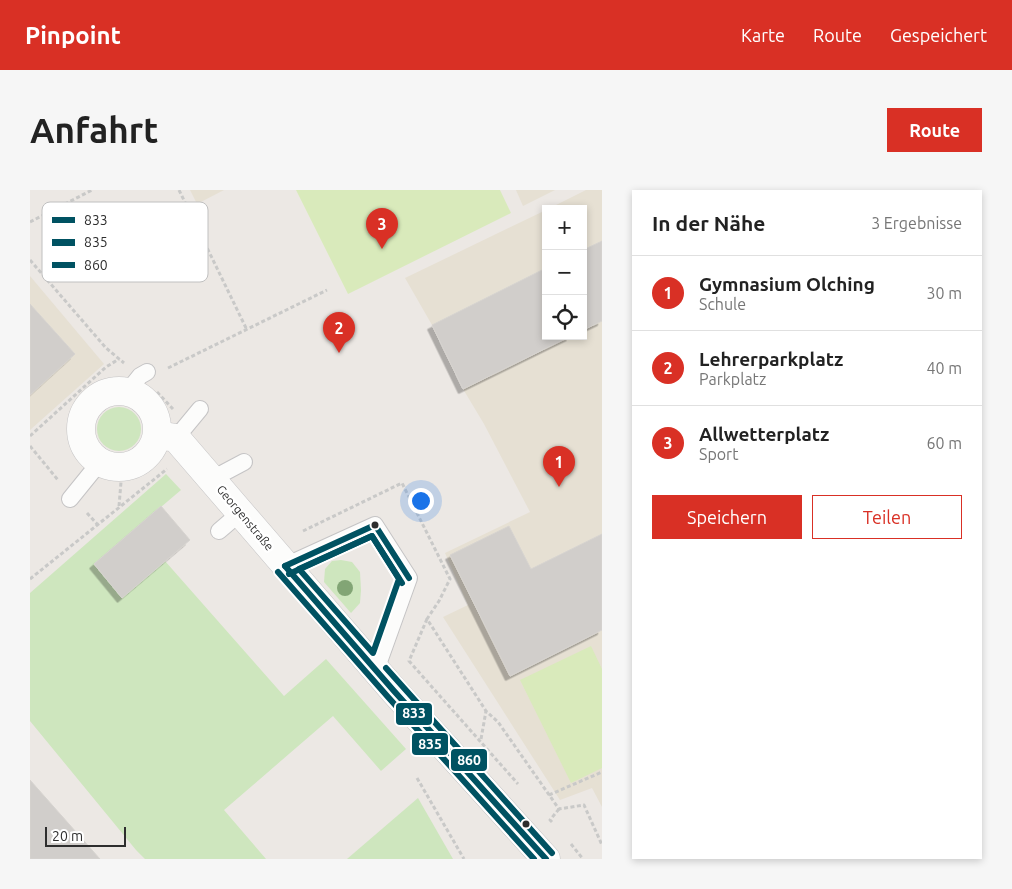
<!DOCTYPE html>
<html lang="de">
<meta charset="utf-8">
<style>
body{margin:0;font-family:Ubuntu,sans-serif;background:#f6f6f6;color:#222}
.controls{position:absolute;right:15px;top:15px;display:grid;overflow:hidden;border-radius:0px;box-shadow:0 2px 8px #0003}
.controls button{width:45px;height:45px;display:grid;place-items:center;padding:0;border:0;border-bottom:1px solid #e0e0e0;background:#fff;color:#222;font:25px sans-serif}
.scale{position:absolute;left:15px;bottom:12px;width:81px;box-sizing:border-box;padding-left:5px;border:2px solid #2e2e2e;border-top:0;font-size:14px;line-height:18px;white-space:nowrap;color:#2e2e2e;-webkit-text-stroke:4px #fff;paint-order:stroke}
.you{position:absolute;left:390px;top:310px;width:18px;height:18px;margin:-12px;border:4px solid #fff;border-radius:50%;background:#1a73e8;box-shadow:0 0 0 8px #1a73e833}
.badge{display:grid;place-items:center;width:32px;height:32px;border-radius:50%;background:#d93025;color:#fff;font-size:16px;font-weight:700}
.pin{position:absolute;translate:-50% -41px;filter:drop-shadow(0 1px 2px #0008)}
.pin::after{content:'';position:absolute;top:26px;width:18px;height:15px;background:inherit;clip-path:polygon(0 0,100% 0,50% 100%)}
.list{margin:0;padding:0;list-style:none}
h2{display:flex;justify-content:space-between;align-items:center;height:65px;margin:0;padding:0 20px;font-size:21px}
h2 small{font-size:16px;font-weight:400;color:#767676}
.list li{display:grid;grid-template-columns:32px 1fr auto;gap:15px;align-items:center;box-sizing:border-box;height:75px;padding:0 20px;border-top:1px solid #e0e0e0}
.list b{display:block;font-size:19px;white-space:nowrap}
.list p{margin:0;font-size:16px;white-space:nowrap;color:#767676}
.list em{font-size:16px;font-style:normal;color:#767676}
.actions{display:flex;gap:10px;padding:15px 20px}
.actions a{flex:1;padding:11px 0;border:1px solid #d93025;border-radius:0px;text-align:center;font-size:18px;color:#d93025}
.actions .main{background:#d93025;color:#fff}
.icon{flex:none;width:28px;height:28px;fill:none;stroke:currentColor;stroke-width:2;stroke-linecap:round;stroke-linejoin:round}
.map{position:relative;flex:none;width:572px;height:669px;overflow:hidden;border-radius:0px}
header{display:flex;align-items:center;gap:30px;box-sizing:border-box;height:70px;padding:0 25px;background:#d93025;color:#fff}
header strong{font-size:24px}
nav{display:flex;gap:28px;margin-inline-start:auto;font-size:18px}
.intro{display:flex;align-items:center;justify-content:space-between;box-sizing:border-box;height:120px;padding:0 30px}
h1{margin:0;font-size:35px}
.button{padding:12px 22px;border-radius:0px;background:#d93025;color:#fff;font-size:18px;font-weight:700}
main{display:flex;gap:30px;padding:0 30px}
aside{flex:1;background:#fff;border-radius:0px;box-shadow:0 2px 8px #0003}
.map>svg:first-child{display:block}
.education{fill:#e6e0d3}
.green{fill:#cee6be}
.pitch{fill:#d9eabb}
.building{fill:#d1cecb;stroke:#d7d4d0;filter:url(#shadow)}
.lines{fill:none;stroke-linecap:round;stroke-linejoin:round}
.lane-casing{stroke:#c5c4c5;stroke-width:18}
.street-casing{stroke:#c5c4c5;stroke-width:29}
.path{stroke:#c9c9c8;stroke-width:3;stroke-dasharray:4 2.5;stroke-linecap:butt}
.lane{stroke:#fcfcfb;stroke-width:16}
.street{stroke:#fcfcfb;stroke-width:28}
.bus-1-casing{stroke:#fff;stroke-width:10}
.bus-2-casing{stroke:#fff;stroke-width:10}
.bus-3-casing{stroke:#fff;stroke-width:10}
.bus-1{stroke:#005262;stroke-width:6}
.bus-2{stroke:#005262;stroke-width:6}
.bus-3{stroke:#005262;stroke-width:6}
.tree{fill:#82a575}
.bus-dot{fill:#2e2e2e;stroke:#fff;stroke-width:2}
.labels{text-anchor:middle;stroke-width:5;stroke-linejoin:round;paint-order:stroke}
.street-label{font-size:12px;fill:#2e2e2e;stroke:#fff}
.key{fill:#fff;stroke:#c0c0c0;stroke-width:1}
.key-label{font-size:14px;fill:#2e2e2e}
.line-badge{stroke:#fff;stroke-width:2}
.badge-label{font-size:14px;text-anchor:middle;font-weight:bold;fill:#fff}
</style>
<header>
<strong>Pinpoint</strong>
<nav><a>Karte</a><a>Route</a><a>Gespeichert</a></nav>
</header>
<div class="intro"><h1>Anfahrt</h1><a class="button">Route</a></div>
<main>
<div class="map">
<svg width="572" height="669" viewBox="0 0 572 669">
<defs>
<filter id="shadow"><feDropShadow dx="-4.5" dy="4.5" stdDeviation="0" flood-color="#0004"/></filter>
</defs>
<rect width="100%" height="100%" fill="#ece8e4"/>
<!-- education -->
<g class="education">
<path d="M160,0h34l-27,14z"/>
<path d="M486,0h39l-32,16z"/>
<path d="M556,0h16v617l-10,-19 -32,12 -117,-183 25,-12 -23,-52 85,-41 -46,-88 -21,-35 -31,-64 -27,-47 141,-68v126h37v-127h-35z"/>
<path d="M0,86l74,88 -74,66z"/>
</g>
<!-- green -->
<g class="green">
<circle cx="89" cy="239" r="22"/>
<path d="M136,284l15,16 -87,74 28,33 43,-36 119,135 42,-37 80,90 -25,22 -48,-55 -109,94 42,49h-121l-9,-9 -106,-129v-128z"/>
<path d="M311,370l11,2 8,10 1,18 -1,13 -9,10 -27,-31 1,-13 7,-8z"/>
<path d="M388,608l35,61h-106z"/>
</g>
<!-- pitch -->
<g class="pitch">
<path d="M266,0h204l11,23 -163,81z"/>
<path d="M561,456l11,23v99l-31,15 -51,-103z"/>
</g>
<!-- building -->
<g class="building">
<path d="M572,51v80l-19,9v-80z"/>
<path d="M516,78v68h25l-108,53 -31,-64z"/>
<path d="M0,114l45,50 -45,41z"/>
<path d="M131,316l29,34 -68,58 -28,-34z"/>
<path d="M479,336l22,43 71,-35v96l-92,46 -60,-121z"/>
<path d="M0,590l70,79h-70z"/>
</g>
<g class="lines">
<!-- lane casing -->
<g class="lane-casing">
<g id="lane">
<path d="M98,201l12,-15 7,-4"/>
<path d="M146,248l24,-29"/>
<path d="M182,289l32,-17"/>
<path d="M40,309l30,-37"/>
<path d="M189,341l21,-18"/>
<path d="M255,376l90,-41 34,53 -33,92"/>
</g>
</g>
<!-- street casing -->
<g class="street-casing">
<g id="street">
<circle cx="89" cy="239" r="38"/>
<path d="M127,245l19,3 218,253 152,168"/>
</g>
</g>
<!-- path -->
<g class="path">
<path d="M149,0l68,140"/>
<path d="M0,32l62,-32"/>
<path d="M0,70l76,88 18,15"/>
<path d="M138,178l159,-78"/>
<path d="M127,202l16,17"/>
<path d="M0,246l76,-69 13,-8"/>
<path d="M0,256l28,34"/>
<path d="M89,316l3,-36"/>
<path d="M57,323l10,11"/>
<path d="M273,341l99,-48 48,96 -11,22 -12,18 59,92 12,11 61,87 25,-4 18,40"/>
<path d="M0,389l137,-110"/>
<path d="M397,429l-18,42 109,123"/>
<path d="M451,549l5,-28"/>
<path d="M387,588l47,81"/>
<path d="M519,605l53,-23"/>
<path d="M522,632l-2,-2 9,-11"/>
<path d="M541,654l12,15"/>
</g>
<!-- lane -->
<use href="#lane" class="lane"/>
<!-- street -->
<use href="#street" class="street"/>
<!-- bus-1 casing -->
<g class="bus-1-casing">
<g id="bus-1">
<path d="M255,376l109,125 152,168"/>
<path d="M255,376l90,-41 34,53"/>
</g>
</g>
<!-- bus-2 casing -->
<g class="bus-2-casing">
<g id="bus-2">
<path d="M248,382l110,125 146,162"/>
<path d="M259,384l83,-38 30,47"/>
</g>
</g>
<!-- bus-3 casing -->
<g class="bus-3-casing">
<g id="bus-3">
<path d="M342,346l27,43 -26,74 -74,-84z"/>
<path d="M356,478l166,185"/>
</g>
</g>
<!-- bus-1 -->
<use href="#bus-1" class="bus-1"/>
<!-- bus-2 -->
<use href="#bus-2" class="bus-2"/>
<!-- bus-3 -->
<use href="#bus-3" class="bus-3"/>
</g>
<!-- trees -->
<circle class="tree" cx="315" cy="398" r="8"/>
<!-- markers -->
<g class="bus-dot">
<circle cx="345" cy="335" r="4.5"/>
<circle cx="496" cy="634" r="4.5"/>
</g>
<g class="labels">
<!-- street labels -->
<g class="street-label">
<text transform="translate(215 328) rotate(50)" y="4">Georgenstraße</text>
</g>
</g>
<!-- legend -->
<rect x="12" y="12" width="166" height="80" rx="8" class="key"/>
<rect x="22" y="27" width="23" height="6" fill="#005262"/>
<rect x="22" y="49" width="23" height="7" fill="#005262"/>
<rect x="22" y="72" width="23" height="6" fill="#005262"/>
<g class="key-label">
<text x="54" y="35">833</text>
<text x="54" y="57">835</text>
<text x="54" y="80">860</text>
</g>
<g class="line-badge">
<rect x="365" y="512" width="38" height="24" rx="5" fill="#005262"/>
<rect x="381" y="542" width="38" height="24" rx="5" fill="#005262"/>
<rect x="420" y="558" width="38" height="24" rx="5" fill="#005262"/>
</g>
<g class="badge-label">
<text x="384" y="528">833</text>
<text x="400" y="559">835</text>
<text x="439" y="575">860</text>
</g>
</svg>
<div class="controls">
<button>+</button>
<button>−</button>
<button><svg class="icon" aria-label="locate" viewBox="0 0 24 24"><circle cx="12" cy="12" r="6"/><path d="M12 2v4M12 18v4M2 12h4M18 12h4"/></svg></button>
</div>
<div class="scale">20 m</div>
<div class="you"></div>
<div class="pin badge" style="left:529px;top:297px">1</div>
<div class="pin badge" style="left:309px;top:163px">2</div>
<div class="pin badge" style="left:352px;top:59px">3</div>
</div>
<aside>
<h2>In der Nähe<small>3 Ergebnisse</small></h2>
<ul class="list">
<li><span class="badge">1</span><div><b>Gymnasium Olching</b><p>Schule</p></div><em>30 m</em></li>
<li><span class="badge">2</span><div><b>Lehrerparkplatz</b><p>Parkplatz</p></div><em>40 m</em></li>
<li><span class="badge">3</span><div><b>Allwetterplatz</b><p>Sport</p></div><em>60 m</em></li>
</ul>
<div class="actions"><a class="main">Speichern</a><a>Teilen</a></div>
</aside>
</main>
